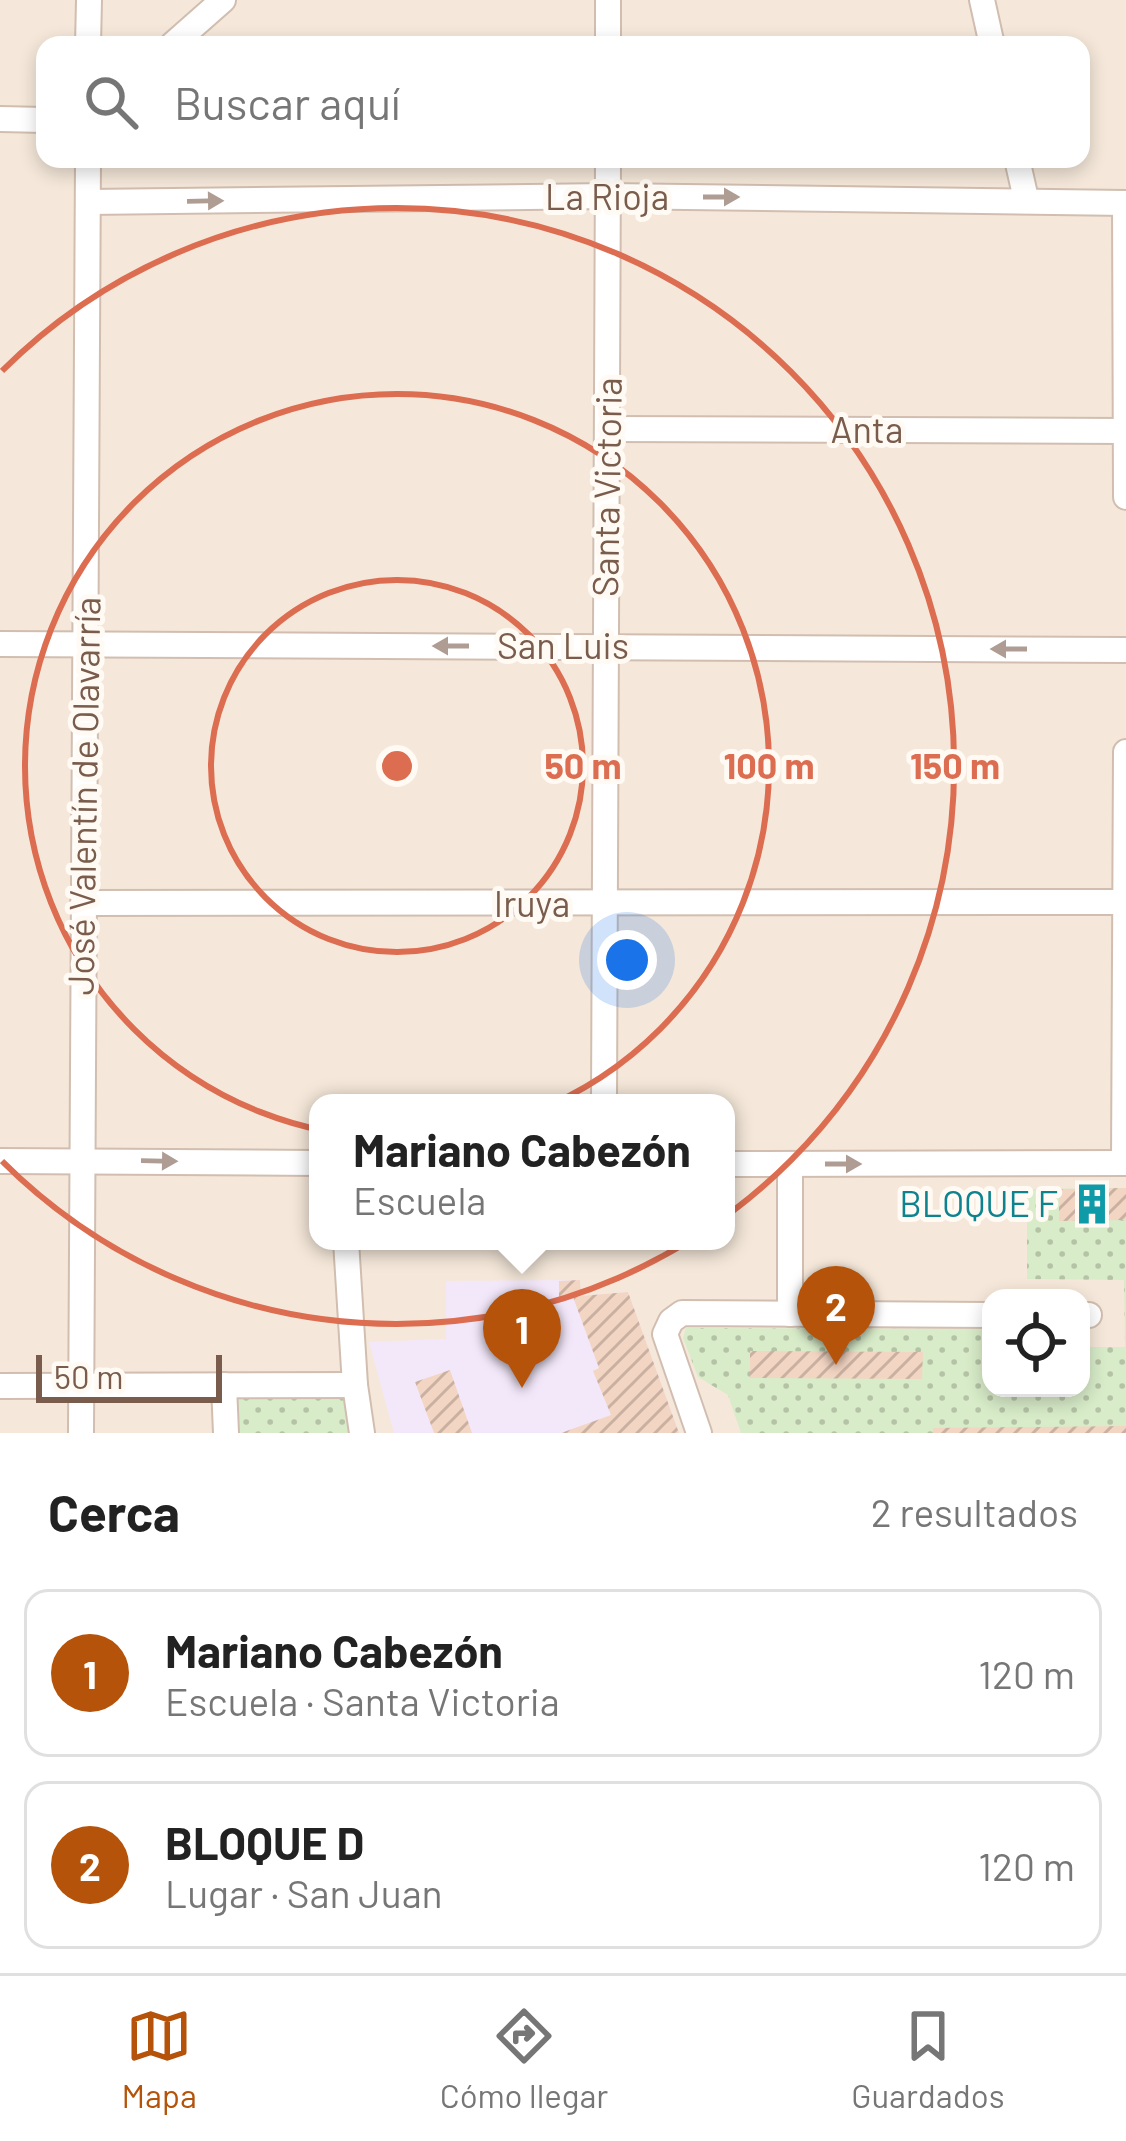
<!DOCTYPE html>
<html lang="es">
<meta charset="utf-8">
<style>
body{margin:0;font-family:Barlow,sans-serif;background:#f6f6f6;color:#222}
.controls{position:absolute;right:36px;bottom:36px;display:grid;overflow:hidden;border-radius:24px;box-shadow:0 6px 18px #0003}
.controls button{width:108px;height:108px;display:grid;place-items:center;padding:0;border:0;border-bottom:3px solid #e0e0e0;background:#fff;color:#222;font:60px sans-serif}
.scale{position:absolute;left:36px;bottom:30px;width:186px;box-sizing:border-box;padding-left:12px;border:6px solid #7a5c4d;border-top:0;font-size:33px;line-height:42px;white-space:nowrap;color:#7a5c4d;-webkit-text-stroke:9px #fffaf3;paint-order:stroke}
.you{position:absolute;left:627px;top:960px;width:42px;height:42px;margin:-30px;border:9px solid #fff;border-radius:50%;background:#1a73e8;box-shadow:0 0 0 18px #1a73e833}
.badge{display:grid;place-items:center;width:78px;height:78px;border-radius:50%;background:#b45309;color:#fff;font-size:39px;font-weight:700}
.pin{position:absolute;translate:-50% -99px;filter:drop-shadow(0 3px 6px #0008)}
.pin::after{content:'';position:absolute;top:63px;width:42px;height:36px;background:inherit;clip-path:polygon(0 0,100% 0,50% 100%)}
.popup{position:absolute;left:309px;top:1094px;width:426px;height:156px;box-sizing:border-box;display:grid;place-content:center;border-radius:24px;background:#fff;filter:drop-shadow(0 3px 9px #0005);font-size:39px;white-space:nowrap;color:#767676}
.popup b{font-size:45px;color:#222}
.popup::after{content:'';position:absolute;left:50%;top:100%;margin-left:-24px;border:24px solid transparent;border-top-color:#fff}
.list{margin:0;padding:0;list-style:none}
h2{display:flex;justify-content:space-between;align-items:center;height:156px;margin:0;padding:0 48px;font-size:51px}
h2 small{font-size:39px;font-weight:400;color:#767676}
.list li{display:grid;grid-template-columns:78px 1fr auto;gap:36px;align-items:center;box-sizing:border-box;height:168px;margin:0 24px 24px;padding:0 24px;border:3px solid #e0e0e0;border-radius:24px}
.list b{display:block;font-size:45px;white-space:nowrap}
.list p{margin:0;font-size:39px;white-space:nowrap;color:#767676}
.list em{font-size:39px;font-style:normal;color:#767676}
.icon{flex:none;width:66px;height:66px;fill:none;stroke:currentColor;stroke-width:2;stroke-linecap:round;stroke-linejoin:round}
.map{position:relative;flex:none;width:1126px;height:1433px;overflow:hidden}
.search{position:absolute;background:#fff;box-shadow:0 6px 18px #0003;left:36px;right:36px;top:36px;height:132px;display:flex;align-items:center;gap:30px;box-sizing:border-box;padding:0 42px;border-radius:24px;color:#767676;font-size:45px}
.sheet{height:540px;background:#fff}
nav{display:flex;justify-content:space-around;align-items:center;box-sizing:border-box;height:168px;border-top:3px solid #e0e0e0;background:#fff;font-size:33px;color:#767676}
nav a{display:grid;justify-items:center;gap:6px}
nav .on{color:#b45309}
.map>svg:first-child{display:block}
.residential{fill:#f5e8da;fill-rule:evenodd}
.education{fill:#f3e8fa}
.grass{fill:url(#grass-dots)}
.building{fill:url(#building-hatch)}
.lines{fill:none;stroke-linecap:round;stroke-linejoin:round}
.minor-casing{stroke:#d1beb0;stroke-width:28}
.minor{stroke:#fff;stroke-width:24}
.oneway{fill:#af9d94}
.ring{fill:none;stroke:#dc6d51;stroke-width:6}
.labels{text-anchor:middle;stroke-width:10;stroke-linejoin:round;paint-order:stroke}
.street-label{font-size:36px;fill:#7a5c4d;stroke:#fffaf3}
.culture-label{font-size:36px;fill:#0d838f;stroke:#fffaf3;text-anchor:end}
.centre{fill:#dc6d51;stroke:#fffaf3;stroke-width:6}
.ring-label{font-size:36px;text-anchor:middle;font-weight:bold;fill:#dc6d51;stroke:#fffaf3;stroke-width:10;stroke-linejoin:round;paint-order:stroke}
</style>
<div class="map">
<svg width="1126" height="1433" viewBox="0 0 1126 1433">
<defs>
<pattern id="grass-dots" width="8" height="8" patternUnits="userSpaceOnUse" patternTransform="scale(3)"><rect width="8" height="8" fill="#d8ecc9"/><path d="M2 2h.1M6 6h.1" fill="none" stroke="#b4c2a5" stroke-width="1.8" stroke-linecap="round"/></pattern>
<pattern id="building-hatch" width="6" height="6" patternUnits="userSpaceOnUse" patternTransform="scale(3)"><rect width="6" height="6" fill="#f3d5c3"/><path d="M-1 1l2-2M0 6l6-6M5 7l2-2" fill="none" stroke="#cab0a1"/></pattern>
</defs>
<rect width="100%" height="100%" fill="#fdf6ec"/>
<!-- residential -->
<path class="residential" d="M0,0h1126v1433h-1126zM45,45h1036v114h-1036zM318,1103h408v138h-408zM991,1298h90v90h-90z"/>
<!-- education -->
<path class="education" d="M580,1280l1,16 47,-4 51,141h-285l-25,-91 77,-3v-58z"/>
<!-- grass -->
<g class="grass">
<path d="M1126,1188v245h-385l-13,-38 -30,-18 -15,-39 3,-10 305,1v59h90v-41h44l-1,-67 -97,-1v-90z"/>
<path d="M244,1394l97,1 5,7 4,31h-116l2,-34z"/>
</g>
<!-- building -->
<g class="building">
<path d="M1126,1188v32l-67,1v-32z"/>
<path d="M580,1280l1,16 47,-4 51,141h-118l50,-18 -18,-44 6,-3 -26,-71 -14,1v-17z"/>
<path d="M750,1351l173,1 -1,27 -172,-1z"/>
<path d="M450,1370l22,63h-38l-19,-51z"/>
<path d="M1126,1426v7h-193v-5z"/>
</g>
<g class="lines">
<!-- minor casing -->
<g class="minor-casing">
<g id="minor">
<path d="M608,0v45"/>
<path d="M982,0l10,45"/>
<path d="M88,45l1,-45"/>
<path d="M172,45l51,-45"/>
<path d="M0,119l45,1"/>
<path d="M1017,159l9,40"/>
<path d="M88,202l520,-6 518,7"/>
<path d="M1125,203l1,294"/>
<path d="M609,429l516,2"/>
<path d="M0,644l1126,6"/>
<path d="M83,903l1043,-1"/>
<path d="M604,1103l4,-944"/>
<path d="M0,1161l318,2"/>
<path d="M1124,1163l2,-411"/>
<path d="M726,1164l400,-1"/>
<path d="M346,1241l9,144 7,48"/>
<path d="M790,1314v-150"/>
<path d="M1081,1315h8"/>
<path d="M224,1385l2,48"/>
<path d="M0,1386l355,-1"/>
<path d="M81,1433l7,-1274"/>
<path d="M699,1433l-34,-99 6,-13 11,-8 309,2"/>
</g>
</g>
<!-- minor -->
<use href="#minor" class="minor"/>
</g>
<!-- one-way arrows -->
<defs><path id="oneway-solid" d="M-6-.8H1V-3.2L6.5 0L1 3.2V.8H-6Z" transform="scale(3)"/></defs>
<g class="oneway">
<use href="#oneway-solid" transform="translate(721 197)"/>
<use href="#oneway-solid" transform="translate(205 201) rotate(-1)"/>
<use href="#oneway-solid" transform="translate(451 646) rotate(-180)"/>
<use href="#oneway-solid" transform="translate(1009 649) rotate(-180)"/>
<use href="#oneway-solid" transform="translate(159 1161) rotate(1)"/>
<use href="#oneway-solid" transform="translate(843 1164)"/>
</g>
<!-- distance rings -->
<g class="ring">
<circle cx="397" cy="766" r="186"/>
<circle cx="397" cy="766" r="372"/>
<path d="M2 371A558 558 0 1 1 2 1161"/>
</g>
<!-- icons -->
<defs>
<g id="building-bare" transform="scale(3.24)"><path d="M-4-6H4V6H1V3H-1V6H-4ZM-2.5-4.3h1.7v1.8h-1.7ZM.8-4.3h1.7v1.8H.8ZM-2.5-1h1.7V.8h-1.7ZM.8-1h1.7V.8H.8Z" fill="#0f9aa8" stroke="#fffaf3" stroke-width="2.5" paint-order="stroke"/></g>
</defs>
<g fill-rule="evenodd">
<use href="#building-bare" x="1092" y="1204"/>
</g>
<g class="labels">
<!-- street labels -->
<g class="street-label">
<text x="607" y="210">La Rioja</text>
<text x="867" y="443">Anta</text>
<text transform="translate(607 487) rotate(-89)" y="13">Santa Victoria</text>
<text x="563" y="659">San Luis</text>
<text transform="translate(84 796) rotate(-89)" y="13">José Valentín de Olavarría</text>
<text x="532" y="917">Iruya</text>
</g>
<!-- culture labels -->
<g class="culture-label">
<text x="1058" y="1217">BLOQUE F</text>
</g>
</g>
<circle cx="397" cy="766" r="18" class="centre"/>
<g class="ring-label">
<text x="583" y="779">50 m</text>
<text x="769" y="779">100 m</text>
<text x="955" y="779">150 m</text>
</g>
</svg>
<div class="controls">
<button><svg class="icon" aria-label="locate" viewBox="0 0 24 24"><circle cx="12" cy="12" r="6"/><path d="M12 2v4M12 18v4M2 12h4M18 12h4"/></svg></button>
</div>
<div class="scale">50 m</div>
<div class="you"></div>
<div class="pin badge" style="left:522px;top:1388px">1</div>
<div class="popup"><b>Mariano Cabezón</b>Escuela</div>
<div class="pin badge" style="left:836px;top:1365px">2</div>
<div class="search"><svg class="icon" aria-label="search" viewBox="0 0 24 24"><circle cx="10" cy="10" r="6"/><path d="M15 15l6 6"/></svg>Buscar aquí</div>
</div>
<section class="sheet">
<h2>Cerca<small>2 resultados</small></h2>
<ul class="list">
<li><span class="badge">1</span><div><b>Mariano Cabezón</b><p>Escuela · Santa Victoria</p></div><em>120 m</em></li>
<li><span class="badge">2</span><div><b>BLOQUE D</b><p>Lugar · San Juan</p></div><em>120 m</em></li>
</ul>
</section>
<nav>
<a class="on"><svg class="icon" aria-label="map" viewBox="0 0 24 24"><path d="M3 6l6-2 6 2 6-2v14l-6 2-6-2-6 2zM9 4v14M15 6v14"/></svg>Mapa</a>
<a><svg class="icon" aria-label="directions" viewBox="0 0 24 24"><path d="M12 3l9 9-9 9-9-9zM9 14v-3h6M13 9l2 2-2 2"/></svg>Cómo llegar</a>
<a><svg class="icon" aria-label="saved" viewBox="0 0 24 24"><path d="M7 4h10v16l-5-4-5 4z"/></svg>Guardados</a>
</nav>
